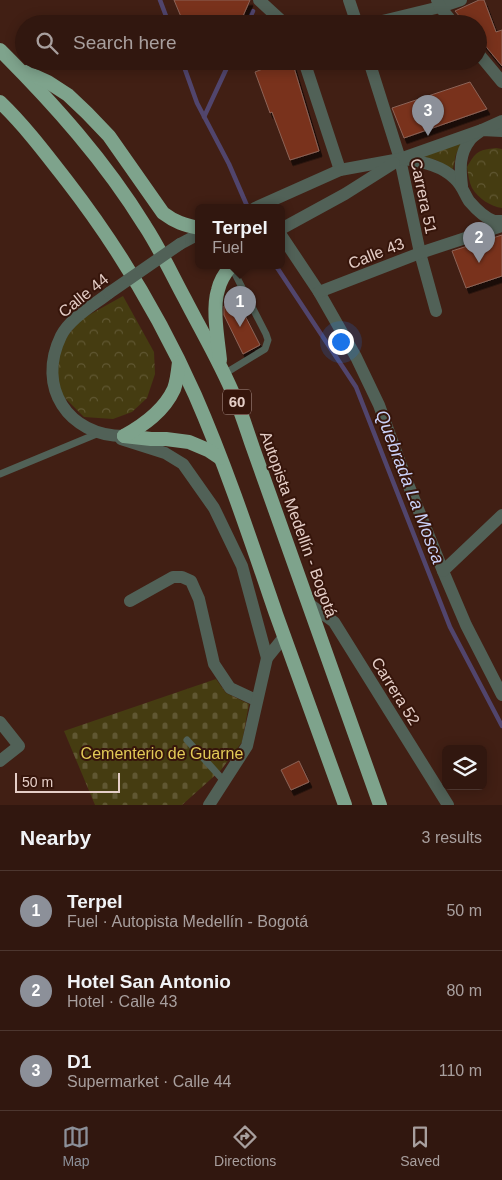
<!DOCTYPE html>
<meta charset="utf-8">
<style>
body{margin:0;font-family:Arial,sans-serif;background:#3d241d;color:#f1f3f6}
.controls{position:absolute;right:15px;bottom:15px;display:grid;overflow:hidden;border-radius:8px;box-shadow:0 2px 12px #0003}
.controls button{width:45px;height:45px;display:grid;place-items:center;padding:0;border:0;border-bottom:1px solid #4c362f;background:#31170f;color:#f1f3f6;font:25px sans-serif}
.scale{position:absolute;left:15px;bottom:12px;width:105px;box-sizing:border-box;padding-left:5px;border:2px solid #e5cec7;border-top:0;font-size:14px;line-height:18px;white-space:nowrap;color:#e5cec7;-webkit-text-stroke:4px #36150b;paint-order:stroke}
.you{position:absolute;left:340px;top:341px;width:18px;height:18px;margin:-12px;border:4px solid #fff;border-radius:50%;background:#1a73e8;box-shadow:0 0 0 8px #1a73e833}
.badge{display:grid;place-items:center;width:32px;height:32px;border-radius:50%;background:#8c9099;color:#fff;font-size:16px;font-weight:700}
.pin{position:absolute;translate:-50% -41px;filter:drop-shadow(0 1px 2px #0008)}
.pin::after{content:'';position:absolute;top:26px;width:18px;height:15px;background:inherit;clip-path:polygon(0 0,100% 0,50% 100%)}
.popup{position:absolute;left:195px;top:204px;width:90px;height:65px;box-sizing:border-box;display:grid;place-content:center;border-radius:8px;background:#31170f;filter:drop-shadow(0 1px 4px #0005);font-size:16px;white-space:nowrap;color:#a89f9e}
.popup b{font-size:19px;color:#f1f3f6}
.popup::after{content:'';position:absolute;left:50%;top:100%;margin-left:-10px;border:10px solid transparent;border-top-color:#31170f}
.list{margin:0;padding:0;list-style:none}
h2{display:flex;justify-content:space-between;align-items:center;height:65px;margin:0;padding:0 20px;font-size:21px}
h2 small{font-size:16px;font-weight:400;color:#a89f9e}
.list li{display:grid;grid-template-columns:32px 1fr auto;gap:15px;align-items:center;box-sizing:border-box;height:80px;padding:0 20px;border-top:1px solid #4c362f}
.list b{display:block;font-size:19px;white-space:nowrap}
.list p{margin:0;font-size:16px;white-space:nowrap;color:#a89f9e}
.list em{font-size:16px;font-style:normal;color:#a89f9e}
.icon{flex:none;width:28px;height:28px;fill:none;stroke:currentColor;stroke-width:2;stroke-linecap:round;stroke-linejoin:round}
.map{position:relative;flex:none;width:502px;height:805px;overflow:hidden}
.search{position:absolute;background:#31170f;box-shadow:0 2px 12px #0003;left:15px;right:15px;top:15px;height:55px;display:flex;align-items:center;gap:12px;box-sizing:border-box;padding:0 18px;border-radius:28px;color:#a89f9e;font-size:19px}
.sheet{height:305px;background:#31170f}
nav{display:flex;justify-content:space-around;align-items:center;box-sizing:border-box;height:70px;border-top:1px solid #4c362f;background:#31170f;font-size:14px;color:#a89f9e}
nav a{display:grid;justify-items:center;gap:2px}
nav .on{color:#8c9099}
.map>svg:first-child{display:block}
.forest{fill:url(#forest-crowns)}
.cemetery{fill:url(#cemetery-stones)}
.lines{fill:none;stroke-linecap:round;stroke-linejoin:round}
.stream{stroke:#51456d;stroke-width:4.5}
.building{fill:#79321c;stroke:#8c6357;filter:url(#shadow)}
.service{stroke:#516157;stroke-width:7}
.minor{stroke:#516157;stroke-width:12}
.tertiary{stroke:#516157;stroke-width:12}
.trunk{stroke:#7ea38c;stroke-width:14}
.tertiary-bridge{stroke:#516157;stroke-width:12}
.labels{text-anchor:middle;stroke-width:4;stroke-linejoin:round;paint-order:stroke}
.shield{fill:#36150b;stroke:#b0968f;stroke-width:1}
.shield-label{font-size:15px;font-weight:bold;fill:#e5cec7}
.street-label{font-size:16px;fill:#e5cec7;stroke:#36150b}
.park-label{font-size:16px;fill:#e2ca57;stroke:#36150b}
.water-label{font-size:18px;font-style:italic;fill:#cad1f8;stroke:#36150b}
</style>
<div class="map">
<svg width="502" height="805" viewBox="0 0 502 805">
<defs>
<pattern id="forest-crowns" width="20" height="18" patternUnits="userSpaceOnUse" patternTransform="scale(1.25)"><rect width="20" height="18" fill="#453c11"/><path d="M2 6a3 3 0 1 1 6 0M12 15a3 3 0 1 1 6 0" fill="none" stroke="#605732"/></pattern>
<pattern id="cemetery-stones" width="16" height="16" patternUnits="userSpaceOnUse" patternTransform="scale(1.25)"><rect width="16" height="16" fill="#453c11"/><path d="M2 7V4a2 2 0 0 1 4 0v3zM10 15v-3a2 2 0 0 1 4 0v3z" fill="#605732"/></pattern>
<filter id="shadow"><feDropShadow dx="3" dy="5.5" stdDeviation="0" flood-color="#0009"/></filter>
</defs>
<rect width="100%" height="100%" fill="#411f14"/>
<!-- forest -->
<g class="forest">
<path d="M463,142l-7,12 -3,15 -17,-9 -16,-4z"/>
<path d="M496,148l6,1v59c-11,-1 -24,-10 -30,-20 -3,-6 -4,-14 -5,-21 9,-15 10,-17 29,-19z"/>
<path d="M123,296l31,56 1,22 -8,24 -15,14 -19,7 -29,-2 -24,-24 -3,-27 5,-23 18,-23z"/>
</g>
<!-- cemetery -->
<path class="cemetery" d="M216,679l10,14 23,11 -7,38 -21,28 -39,35h-87l-31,-74z"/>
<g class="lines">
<!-- stream -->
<g class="stream">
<path d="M160,0l9,24"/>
<path d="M247,24l6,-13"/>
<path d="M182,61l15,42 32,61 19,44"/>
<path d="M204,117l26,-56"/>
<path d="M276,266l80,121 94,240 52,99"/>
</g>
</g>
<!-- building -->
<g class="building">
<path d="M174,0h76l-7,16 -25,1 -17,7h-17z"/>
<path d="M479,0h5l12,32 6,-2v36l-24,-29v-13h-12l-11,-13z"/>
<path d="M283,61h9l27,90 -29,9 -18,-48 -2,1 -15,-41z"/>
<path d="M470,82l17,27 -83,29 -12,-30z"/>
<path d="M502,235v41l-36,12 -14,-37z"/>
<path d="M237,300l23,45 -17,9 -19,-39v-9z"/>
<path d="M299,761l10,21 -18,8 -10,-20z"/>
</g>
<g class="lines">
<!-- service -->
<g class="service">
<path d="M224,374l41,-25 3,-9 -2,-6 -35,-68"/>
<path d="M0,474l99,-41"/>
<path d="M187,740l37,41"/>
</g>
<!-- minor -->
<g class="minor">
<path d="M370,24l70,-17 21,-7"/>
<path d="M400,159l20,94 16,58"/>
<path d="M281,235l38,57 37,65 23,48 27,74 37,92 23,54 36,70"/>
<path d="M319,292l101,-39 82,-27"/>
<path d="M121,439l44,14 18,11 31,44 28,58 25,92"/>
<path d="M443,571l59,-56"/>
<path d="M130,601l43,-24h9l9,4 8,18 15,65 16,24 26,12"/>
<path d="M308,603l26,19 114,183"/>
<path d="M0,722l19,24 -19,15"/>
<path d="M209,805l38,-59 20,-88 17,-21"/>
</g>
<!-- tertiary -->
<g class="tertiary">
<path d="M259,0l26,24"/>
<path d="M349,0l8,24"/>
<path d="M437,0l3,7 14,17"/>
<path d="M478,53l24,29"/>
<path d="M304,61l36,109"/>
<path d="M369,61l31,98"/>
<path d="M403,159c18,2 38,6 51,19 8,7 10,15 15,23 6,7 16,17 25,20 3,0 5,0 8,0"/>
<path d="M462,186c-2,-17 -3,-32 8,-46 3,-4 8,-7 12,-10l20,1"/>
<path d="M255,208l85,-38 60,-11 82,-29 20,-9"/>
<path d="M281,229l64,-35 49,-31"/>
<path d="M180,244l19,-10"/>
<path d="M109,293c-15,12 -39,25 -48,43 -25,51 7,100 63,100"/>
</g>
<!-- trunk -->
<g class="trunk">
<path d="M0,50c54,54 105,111 145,176 15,23 27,49 40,73 17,33 36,65 50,99 7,16 12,33 18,50l127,357"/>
<path d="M26,72l22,10 20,13 19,18 22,23 54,77c12,9 21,12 36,15"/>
<path d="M0,102c25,24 46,52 67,79 51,66 94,138 128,214 31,71 56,146 81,219 23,64 46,128 69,191"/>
<path d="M220,360c-2,-20 -8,-51 -2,-70 2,-9 7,-17 13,-24"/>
<path d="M124,436l27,3h15l23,3 19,8 12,8"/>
<path d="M124,436c20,-11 40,-25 50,-47 3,-8 4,-18 5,-27"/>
</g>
<!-- tertiary-bridge -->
<path class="tertiary-bridge" d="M109,293l71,-49"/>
</g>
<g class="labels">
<!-- shield labels -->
<rect class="shield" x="223" y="389.5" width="28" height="25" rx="4"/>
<g class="shield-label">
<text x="237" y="407">60</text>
</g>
<!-- street labels -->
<g class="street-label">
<text transform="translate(424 196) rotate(78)" y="6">Carrera 51</text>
<text transform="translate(376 253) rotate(-22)" y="6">Calle 43</text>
<text transform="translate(83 295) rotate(-39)" y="6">Calle 44</text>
<text transform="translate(299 524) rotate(70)" y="6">Autopista Medellín - Bogotá</text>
<text transform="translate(396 691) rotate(58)" y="6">Carrera 52</text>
</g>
<!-- park labels -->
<g class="park-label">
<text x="162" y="759">Cementerio de Guarne</text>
</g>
<!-- water labels -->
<g class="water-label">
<text transform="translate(410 487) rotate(69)" y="6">Quebrada La Mosca</text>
</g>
</g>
</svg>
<div class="controls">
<button><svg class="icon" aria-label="layers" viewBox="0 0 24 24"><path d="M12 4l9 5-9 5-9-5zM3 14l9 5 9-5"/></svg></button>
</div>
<div class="scale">50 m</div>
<div class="you"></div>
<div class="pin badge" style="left:240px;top:327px">1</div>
<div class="popup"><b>Terpel</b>Fuel</div>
<div class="pin badge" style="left:479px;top:263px">2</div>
<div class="pin badge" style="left:428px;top:136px">3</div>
<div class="search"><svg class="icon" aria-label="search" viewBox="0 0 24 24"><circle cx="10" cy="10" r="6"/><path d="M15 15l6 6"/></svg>Search here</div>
</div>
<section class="sheet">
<h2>Nearby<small>3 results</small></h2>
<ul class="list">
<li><span class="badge">1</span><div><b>Terpel</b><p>Fuel · Autopista Medellín - Bogotá</p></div><em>50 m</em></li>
<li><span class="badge">2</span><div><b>Hotel San Antonio</b><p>Hotel · Calle 43</p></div><em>80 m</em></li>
<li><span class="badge">3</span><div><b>D1</b><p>Supermarket · Calle 44</p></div><em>110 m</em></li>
</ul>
</section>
<nav>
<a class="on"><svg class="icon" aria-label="map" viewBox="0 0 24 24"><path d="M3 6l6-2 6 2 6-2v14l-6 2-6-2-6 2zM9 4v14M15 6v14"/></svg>Map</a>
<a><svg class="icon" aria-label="directions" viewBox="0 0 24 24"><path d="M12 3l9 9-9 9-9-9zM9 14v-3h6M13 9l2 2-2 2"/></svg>Directions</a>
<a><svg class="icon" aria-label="saved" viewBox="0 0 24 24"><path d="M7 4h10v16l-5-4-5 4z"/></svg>Saved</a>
</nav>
